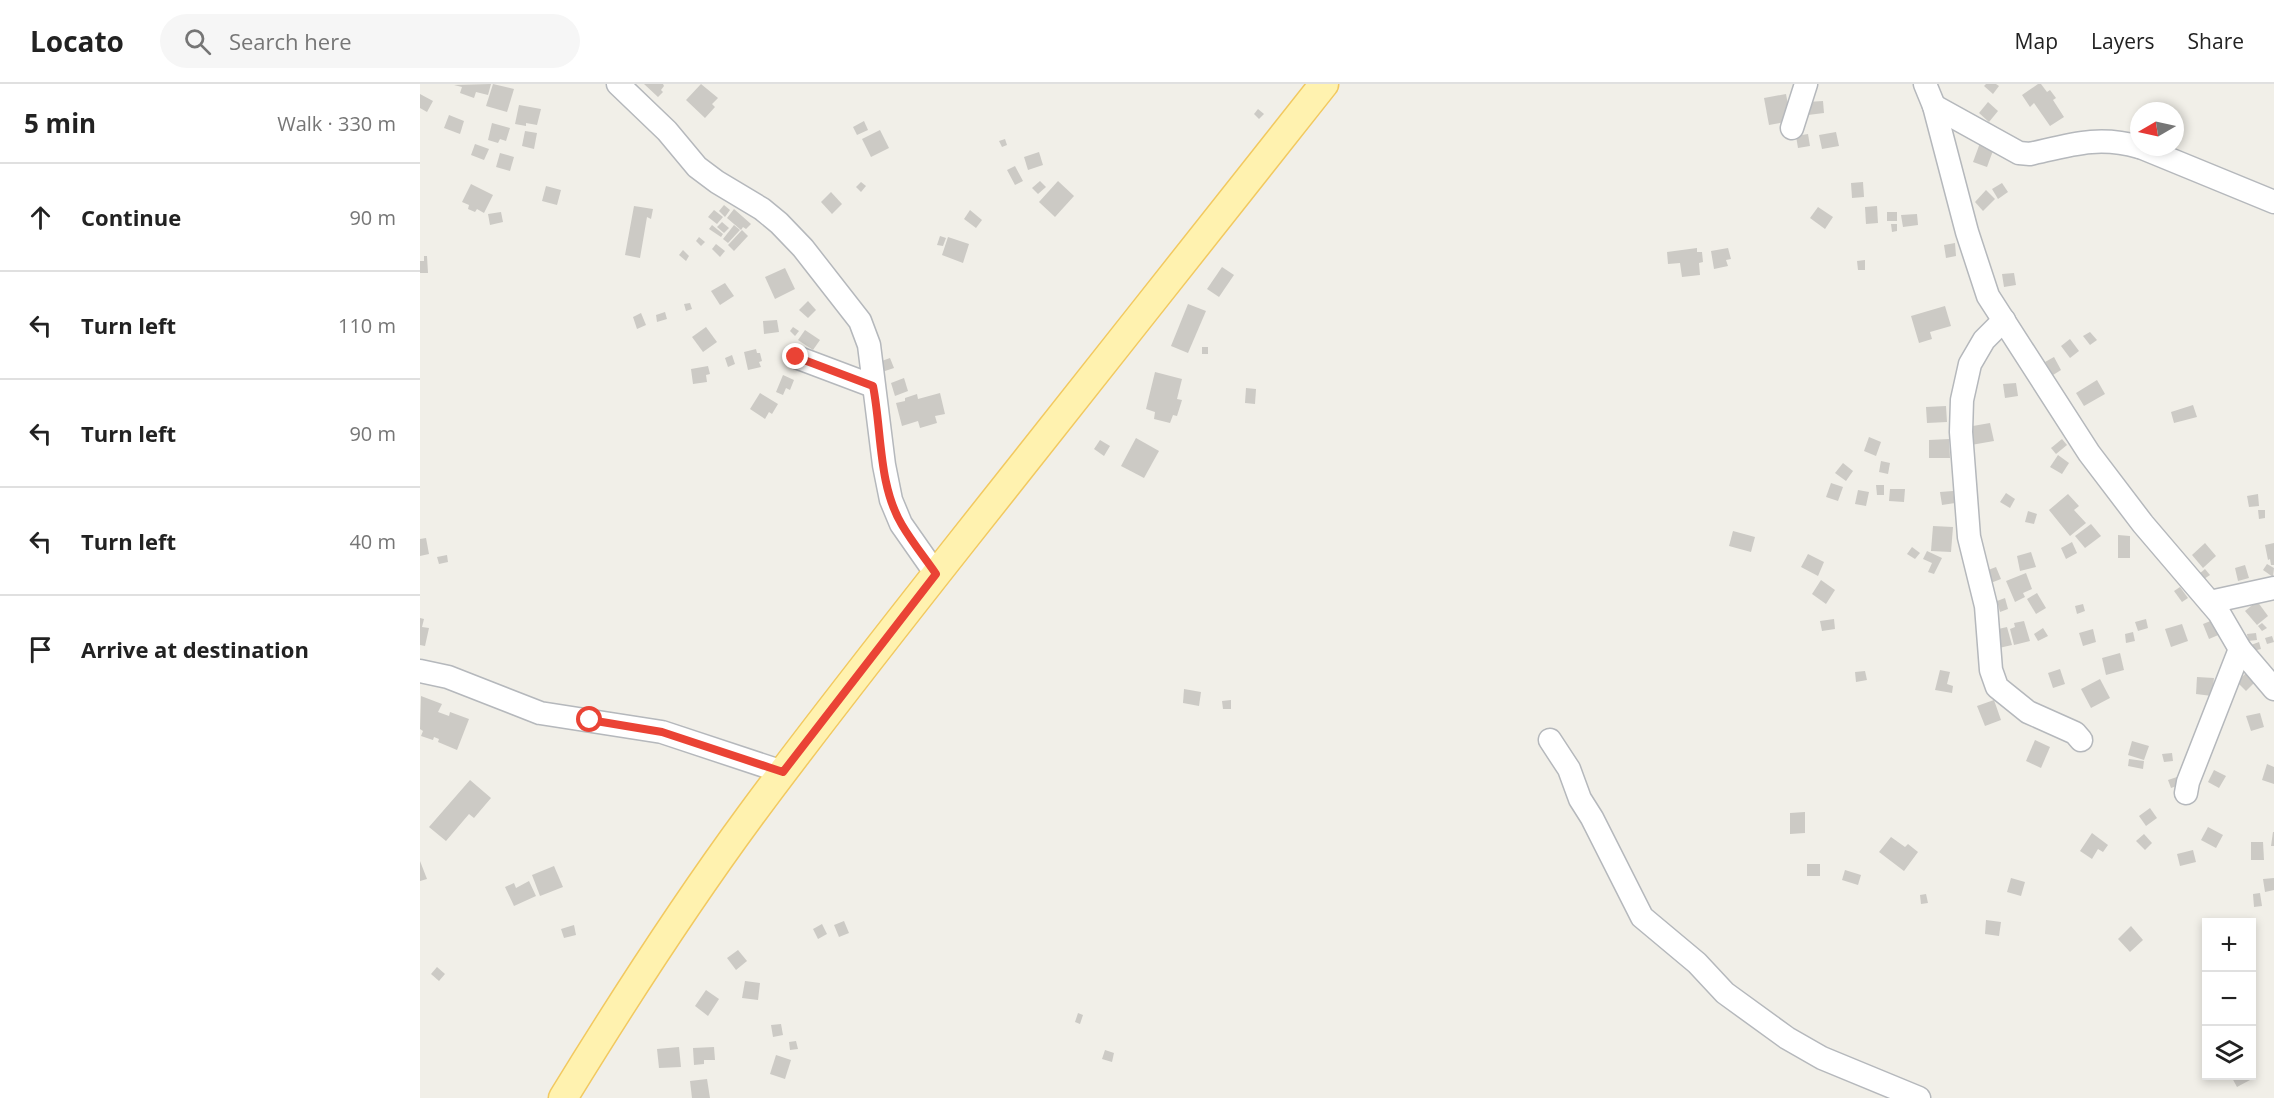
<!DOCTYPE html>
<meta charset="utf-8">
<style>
body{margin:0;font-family:"Open Sans",sans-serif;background:#f6f6f6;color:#222}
.controls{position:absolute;right:18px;bottom:18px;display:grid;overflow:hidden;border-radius:0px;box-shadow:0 3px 9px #0003}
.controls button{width:54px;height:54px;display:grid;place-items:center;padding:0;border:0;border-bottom:2px solid #e0e0e0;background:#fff;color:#222;font:30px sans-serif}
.compass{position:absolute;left:1710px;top:18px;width:54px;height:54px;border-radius:50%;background:#fff;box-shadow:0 3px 9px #0003;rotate:261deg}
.stop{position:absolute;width:18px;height:18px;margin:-14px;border:4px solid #ea4335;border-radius:50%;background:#fff}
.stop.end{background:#ea4335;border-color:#fff;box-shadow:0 2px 6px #0008}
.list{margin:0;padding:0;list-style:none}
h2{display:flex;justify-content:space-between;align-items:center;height:78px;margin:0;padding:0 24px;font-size:26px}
h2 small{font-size:20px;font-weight:400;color:#767676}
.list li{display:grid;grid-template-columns:39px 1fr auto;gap:18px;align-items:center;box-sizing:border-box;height:108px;padding:0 24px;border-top:2px solid #e0e0e0}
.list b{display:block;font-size:22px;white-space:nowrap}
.list em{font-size:20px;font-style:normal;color:#767676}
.icon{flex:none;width:33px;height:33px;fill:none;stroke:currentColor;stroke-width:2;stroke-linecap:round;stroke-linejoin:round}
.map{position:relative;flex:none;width:1854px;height:1014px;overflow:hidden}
header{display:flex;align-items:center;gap:36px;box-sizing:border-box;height:84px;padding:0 30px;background:#fff;border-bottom:2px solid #e0e0e0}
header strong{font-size:28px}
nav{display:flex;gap:33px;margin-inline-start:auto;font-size:21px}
.search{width:420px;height:54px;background:#f6f6f6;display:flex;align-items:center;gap:15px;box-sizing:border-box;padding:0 21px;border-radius:33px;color:#767676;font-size:22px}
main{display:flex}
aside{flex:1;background:#fff}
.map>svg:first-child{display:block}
.building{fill:#cccac5}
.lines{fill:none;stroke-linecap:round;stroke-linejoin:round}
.minor-casing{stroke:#b5b8bc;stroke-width:25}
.major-casing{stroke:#f2c960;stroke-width:31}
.minor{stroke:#fff;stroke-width:22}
.major{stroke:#fff2af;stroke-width:28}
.route{stroke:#ea4335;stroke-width:8}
</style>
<header>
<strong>Locato</strong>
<div class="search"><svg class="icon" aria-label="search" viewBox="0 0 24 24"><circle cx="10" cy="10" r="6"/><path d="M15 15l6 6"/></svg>Search here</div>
<nav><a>Map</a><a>Layers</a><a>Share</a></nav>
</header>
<main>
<aside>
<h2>5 min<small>Walk · 330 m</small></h2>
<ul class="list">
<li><svg class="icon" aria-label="ahead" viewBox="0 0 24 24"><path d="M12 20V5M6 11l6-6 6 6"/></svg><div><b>Continue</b></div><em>90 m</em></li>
<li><svg class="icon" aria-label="left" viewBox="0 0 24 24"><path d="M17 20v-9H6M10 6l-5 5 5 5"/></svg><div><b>Turn left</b></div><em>110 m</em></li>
<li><svg class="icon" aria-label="left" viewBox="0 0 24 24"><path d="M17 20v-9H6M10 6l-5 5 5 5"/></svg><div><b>Turn left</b></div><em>90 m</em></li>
<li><svg class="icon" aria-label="left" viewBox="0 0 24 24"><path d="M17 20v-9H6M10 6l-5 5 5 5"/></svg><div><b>Turn left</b></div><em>40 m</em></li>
<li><svg class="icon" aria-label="arrive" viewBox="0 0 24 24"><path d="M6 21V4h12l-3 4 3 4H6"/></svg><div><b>Arrive at destination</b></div></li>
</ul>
</aside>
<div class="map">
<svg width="1854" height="1014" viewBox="0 0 1854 1014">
<rect width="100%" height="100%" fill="#f1efe8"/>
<!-- building -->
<g class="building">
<path d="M71,0l-3,11 -12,-3 -2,6 -14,-5 2,-6 -8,-2z"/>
<path d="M73,0l21,5 -7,23 -21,-6z"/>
<path d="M224,0h19l1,2 -3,4 2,2 -5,5z"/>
<path d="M281,0l17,14 -6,6 3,3 -10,11 -19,-18z"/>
<path d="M1566,0h10l3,2 -6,8 -9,-8z"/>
<path d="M1618,0h3l6,8 3,-2 6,8 -3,2 11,17 -14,9 -16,-23 -4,4 -8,-12z"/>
<path d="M0,10l13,7 -6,11 -7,-4z"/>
<path d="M1366,10l5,27 -22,4 -5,-27z"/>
<path d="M1403,17l1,12 -16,2 -1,-13z"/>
<path d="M1568,18l10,9 -9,11 -10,-9z"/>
<path d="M99,21l22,4 -4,16 -11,-2v3l-11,-2z"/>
<path d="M838,25l6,5 -5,5 -5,-5z"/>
<path d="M29,31l15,6 -4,13 -16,-6z"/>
<path d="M444,37l4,9 -11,5 -4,-8z"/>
<path d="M72,39l18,5 -4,13 -6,-2 -2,4 -10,-3z"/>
<path d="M460,46l9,18 -18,9 -9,-18z"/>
<path d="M105,47l12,2 -3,16 -12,-3z"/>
<path d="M1416,48l3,14 -17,3 -3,-14z"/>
<path d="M1388,50l2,12 -12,2 -2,-12z"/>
<path d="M585,55l2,6 -5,2 -3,-6z"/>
<path d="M1560,59l14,5 -7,19 -14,-5z"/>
<path d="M55,60l14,5 -5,11 -13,-5z"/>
<path d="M619,68l4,13 -15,5 -4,-13z"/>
<path d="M80,69l14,4 -4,14 -14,-4z"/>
<path d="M595,82l8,15 -8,4 -8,-15z"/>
<path d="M620,97l6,6 -8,7 -6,-6z"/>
<path d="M638,97l16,15 -19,21 -16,-15z"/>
<path d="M441,98l5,4 -5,6 -5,-5z"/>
<path d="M1443,98l1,15 -12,1 -1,-15z"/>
<path d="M1582,99l6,9 -10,7 -6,-10z"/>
<path d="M51,100l22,11 -9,18 -7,-4 -2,3 -7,-3 1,-4 -7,-3z"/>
<path d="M126,102l15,4 -4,15 -15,-4z"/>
<path d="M1566,106l9,9 -12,12 -8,-9z"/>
<path d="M411,108l11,12 -10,10 -11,-12z"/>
<path d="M304,121l6,5 -5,7 -6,-6z"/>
<path d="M214,122l19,3 -2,10 -4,-2 -7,41 -15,-3z"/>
<path d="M1457,122l1,17 -12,1 -1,-17z"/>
<path d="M1398,123l15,10 -8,12 -15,-11z"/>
<path d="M314,125l17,15 -5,5 -3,-2 -2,3 -14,-12z"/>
<path d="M294,126l9,7 -6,7 -9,-7z"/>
<path d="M550,126l12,10 -6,8 -12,-9z"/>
<path d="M81,128l2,10 -13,3 -2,-11z"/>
<rect x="1467" y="128" width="10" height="9"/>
<path d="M1497,130l1,11 -15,2 -2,-12z"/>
<path d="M302,138l7,6 -5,5 -7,-6z"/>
<path d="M1471,140h6v7l-5,1z"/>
<path d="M292,141l11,9 -2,3 -12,-8z"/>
<path d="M314,141l6,5 -12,13 -5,-4z"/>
<path d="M322,146l6,6 -14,15 -6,-6z"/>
<path d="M520,152l6,2 -3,8 -6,-1z"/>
<path d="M279,153l6,5 -4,4 -5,-5z"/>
<path d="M528,153l21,7 -6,19 -21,-8z"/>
<path d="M1535,159l1,13 -10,2 -2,-13z"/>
<path d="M296,160l9,7 -5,6 -8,-8z"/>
<path d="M1277,164v4h5l1,10 -4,1 1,12 -18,2 -2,-14 -12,1 -1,-12z"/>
<path d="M1308,164l3,11 -5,1 2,6 -14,3 -3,-18z"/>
<path d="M263,166l6,6 -3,5 -7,-6z"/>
<path d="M4,172h3l1,17h-8v-12h4z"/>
<path d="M1445,176v10h-7l-1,-9z"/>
<path d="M802,183l12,8 -15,22 -12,-8z"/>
<path d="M365,184l10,21 -20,10 -10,-22z"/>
<path d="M1594,189l2,12 -12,2 -2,-13z"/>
<path d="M305,199l9,13 -14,9 -9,-14z"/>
<path d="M388,217l8,9 -8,8 -9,-8z"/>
<path d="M270,219l2,6 -6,2 -2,-7z"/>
<path d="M768,220l18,7 -18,42 -17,-7z"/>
<path d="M1525,222l6,20 -21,6 2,7 -13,4 -8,-27z"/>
<path d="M245,228l2,7 -10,3 -1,-7z"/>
<path d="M221,229l5,12 -9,4 -4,-12z"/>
<path d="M357,236l2,12 -15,2 -1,-13z"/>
<path d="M286,243l11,15 -14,10 -11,-15z"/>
<path d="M373,243l6,4 -4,5 -5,-5z"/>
<path d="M385,246l15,10 -7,10 -15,-10z"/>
<path d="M1670,248l7,8 -7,5 -7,-9z"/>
<path d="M1650,255l9,12 -9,7 -9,-12z"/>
<rect x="782" y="263" width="6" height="7"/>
<path d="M336,265l1,4h3l2,8 -3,1 2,5 -13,3 -4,-18z"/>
<path d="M312,271l3,9 -7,3 -3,-9z"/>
<path d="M1634,273l7,13 -8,5 -8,-13z"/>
<path d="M470,274l4,10 -12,4 -3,-10z"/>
<path d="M288,282l2,8 -4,1 1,7 -14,2 -2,-15z"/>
<path d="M735,288l27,7 -5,20 5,1 -5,16 -4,-1 -3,8 -16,-4 1,-7 -9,-3z"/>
<path d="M363,291l11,5 -4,10 -4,-2 -3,7 -7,-3z"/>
<path d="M484,294l4,13 -13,5 -4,-13z"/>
<path d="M1677,296l8,14 -21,12 -8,-13z"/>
<path d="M1596,299l2,13 -13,2 -2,-14z"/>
<path d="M826,304l10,1 -1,15 -10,-1z"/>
<path d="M340,309l18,11 -6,10 -3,-2 -4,7 -15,-10z"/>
<path d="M520,309l5,21 -10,2 2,7 -17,5 -2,-7 -16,5 -6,-23 9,-2v-3l12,-4 1,5z"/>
<path d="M1773,321l4,12 -23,6 -3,-11z"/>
<path d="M1526,322l1,16 -20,1 -1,-16z"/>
<path d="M1570,339l4,18 -23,4 -4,-18z"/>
<path d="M1449,353l12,5 -5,14 -12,-5z"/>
<path d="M716,354l23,13 -15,27 -23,-12z"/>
<path d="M1529,355l1,19h-21v-18z"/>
<path d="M1642,355l5,6 -11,9 -5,-6z"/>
<path d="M680,356l10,6 -6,10 -10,-7z"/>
<path d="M1638,371l11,8 -7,11 -12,-7z"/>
<path d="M1461,377l9,2 -2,11 -9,-2z"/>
<path d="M1423,379l10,8 -7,10 -11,-8z"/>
<path d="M1411,399l12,4 -5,14 -12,-4z"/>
<path d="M1456,401h8v10h-7z"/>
<path d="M1470,405h15l-1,13 -15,-1z"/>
<path d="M1438,406l11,2 -3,14 -11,-2z"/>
<path d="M1533,407l2,12 -13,2 -2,-13z"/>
<path d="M1586,409l9,6 -5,9 -10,-6z"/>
<path d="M1648,410l11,12 -5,4 12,13 -16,13 -21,-26z"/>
<path d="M1838,410l1,12 -10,1 -2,-11z"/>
<path d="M1838,426h7v8l-6,1z"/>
<path d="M1608,427l9,3 -3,10 -9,-2z"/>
<path d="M1671,440l10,12 -16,12 -10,-12z"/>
<path d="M1513,442l20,1 -2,25 -20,-1z"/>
<path d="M1313,447l22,6 -4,15 -22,-6z"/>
<path d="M1698,451l12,1v22h-12z"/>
<path d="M6,454l3,16 -9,2v-17z"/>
<path d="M1652,458l5,11 -11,6 -5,-11z"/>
<path d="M1785,459l11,13 -13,12 -11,-13z"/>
<path d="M1854,459v22h-3l-1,-6 -2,1 -3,-15z"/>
<path d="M1492,463l8,6 -5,6 -8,-5z"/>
<path d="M1507,467l15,7 -8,16 -6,-2 4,-9 -9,-4z"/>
<path d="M1611,468l5,15 -16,4 -3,-15z"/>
<path d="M1388,470l16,8 -6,14 -17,-9z"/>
<path d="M27,471l1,7 -9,2 -2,-7z"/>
<path d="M1847,480l7,4 -1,9 -10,-7z"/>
<path d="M1825,481l4,13 -11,3 -3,-13z"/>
<path d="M1576,483l5,12 -13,5 -5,-12z"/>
<path d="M1785,485l5,6 -6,4 -5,-5z"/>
<path d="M1606,489l6,16 -9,4 2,4 -10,5 -9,-21z"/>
<path d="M1401,496l14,10 -9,14 -14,-10z"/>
<path d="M1760,503l8,11 -6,4 -8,-11z"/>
<path d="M1617,509l9,15 -10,6 -9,-15z"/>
<path d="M1585,514l3,11 -8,3 -3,-11z"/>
<path d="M1837,517l11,15 -11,9 -12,-14z"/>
<path d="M1663,520l2,7 -8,3 -2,-8z"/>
<path d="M0,534l4,1 -2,8 7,1 -4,18 -5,-1z"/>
<path d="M1798,534l5,15 -14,6 -6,-15z"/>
<path d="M1414,535l1,10 -13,2 -2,-10z"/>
<path d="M1726,535l2,9 -10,3 -3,-9z"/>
<path d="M1604,537l6,20 -16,4 -4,-16 5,-2 -1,-4z"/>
<path d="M1842,539l5,5 -5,3 -4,-5z"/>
<path d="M1762,540l6,17 -17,6 -6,-18z"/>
<path d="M1587,543l5,18 -13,3 -5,-18z"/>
<path d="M1623,544l5,8 -10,5 -4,-7z"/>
<path d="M1673,545l3,13 -13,4 -4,-13z"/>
<path d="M1713,548l2,9 -9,2 -1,-9z"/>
<path d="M1836,549l1,7 -9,1 -1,-7z"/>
<path d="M1852,552l2,6 -7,2 -2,-6z"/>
<path d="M1839,558l2,7 -8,2 -2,-6z"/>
<path d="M1700,569l4,17 -18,5 -4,-17z"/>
<path d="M1640,585l5,15 -12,4 -5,-15z"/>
<path d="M1520,586l10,2 -3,12 6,2 -1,7 -17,-3z"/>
<path d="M1445,587l2,9 -11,2 -1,-10z"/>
<path d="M1826,589l9,9 -9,9 -9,-9z"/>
<path d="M1777,593l17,1 -2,18 -16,-2z"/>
<path d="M1680,595l10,19 -19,10 -10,-19z"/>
<path d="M764,605l17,3 -2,14 -16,-3z"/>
<path d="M1,612l21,8 -4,8 11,4 1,-4 19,7 -12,31 -19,-8 1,-3 -5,-2 -1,3 -12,-4 2,-5 -3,-2z"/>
<path d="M811,616v9h-8l-1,-8z"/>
<path d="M1574,616l7,20 -16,6 -8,-20z"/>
<path d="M1840,629l4,14 -13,4 -5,-15z"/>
<path d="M1615,656l15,7 -9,21 -15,-7z"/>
<path d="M1712,657l17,5 -5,14 -16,-5z"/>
<path d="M1752,669l1,8 -9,1 -2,-8z"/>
<path d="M1709,675l15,2 -1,8 -15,-3z"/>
<path d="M1847,680l7,3v17l-12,-4z"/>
<path d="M1794,686l12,6 -7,12 -11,-6z"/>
<path d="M1763,691l2,8 -14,5 -3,-8z"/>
<path d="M50,696l21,18 -17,20 -5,-4 -23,27 -17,-14z"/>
<path d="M1730,724l7,10 -11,8 -7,-10z"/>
<path d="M1385,728v21l-15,1v-21z"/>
<path d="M1788,743l15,8 -7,13 -15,-8z"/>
<path d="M1853,748h1v14h-3z"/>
<path d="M1672,749l16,12 -5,7 -5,-3 -6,10 -12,-8z"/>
<path d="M1724,750l8,9 -7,7 -9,-9z"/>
<path d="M1471,753l14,10 3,-3 10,8 -14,19 -25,-19z"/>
<path d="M1831,758h12l1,18h-13z"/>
<path d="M1773,766l3,12 -16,4 -3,-12z"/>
<path d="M0,777l7,18 -7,2z"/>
<rect x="1387" y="780" width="13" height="12"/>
<path d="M134,782l9,21 -23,9 -8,-21z"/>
<path d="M1425,786l16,5 -3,10 -16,-5z"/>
<path d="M1591,794l14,4 -4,14 -14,-4z"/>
<path d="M1854,794v12l-9,2 -2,-13z"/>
<path d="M109,797l7,15 -22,10 -9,-19 9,-4 2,5z"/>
<path d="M1840,809l2,13 -8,1 -1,-13z"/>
<path d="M1506,810l2,9 -7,1 -1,-9z"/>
<path d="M1566,836l15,2 -2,14 -14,-2z"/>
<path d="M424,837l5,12 -10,4 -5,-12z"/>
<path d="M402,840l5,10 -9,5 -5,-10z"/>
<path d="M154,841l2,10 -12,3 -3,-9z"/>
<path d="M1711,842l12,14 -13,12 -12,-13z"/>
<path d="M318,866l9,11 -11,9 -9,-12z"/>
<path d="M17,883l8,7 -6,7 -8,-7z"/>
<path d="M325,897l15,2 -2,17 -16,-2z"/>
<path d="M286,906l13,9 -11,17 -13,-10z"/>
<path d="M658,929l5,2 -3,9 -5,-2z"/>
<path d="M361,940l2,11 -10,2 -2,-12z"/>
<path d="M376,957l2,8 -8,1 -1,-8z"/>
<path d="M259,963l2,20 -22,1 -2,-19z"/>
<path d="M294,963l1,13h-11v4l-10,1 -1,-17z"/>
<path d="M685,966l9,3 -2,9 -10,-3z"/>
<path d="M356,971l15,5 -6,19 -15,-5z"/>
<path d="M1811,992h17l2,4 -13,7z"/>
<path d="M287,995l3,19h-18l-2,-17z"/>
</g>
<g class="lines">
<!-- minor casing -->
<g class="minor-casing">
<g id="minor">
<path d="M198,0l49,47 30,36 20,15 45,27 17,14 24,25 57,73 9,24 15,120 7,35 10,24 35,50"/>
<path d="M1505,0l9,22 33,126 21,64 101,157 54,71 76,89 21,36 34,40"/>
<path d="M1514,22l85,47 11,1c40,-9 68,-19 109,-7"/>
<path d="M1372,44l14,-44"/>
<path d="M1720,63l134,55"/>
<path d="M1584,236l-20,20 -14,24 -8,36 -1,32 8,105 17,69 5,64 6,17 31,25 47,21 6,7"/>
<path d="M376,273l77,29"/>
<path d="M1790,518l64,-14"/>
<path d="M0,587l28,6 92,36 122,19 121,40"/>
<path d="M1130,656l19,29 11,30 12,19 50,99 55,46 28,30 62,45 35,20 97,40"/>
<path d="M1766,709l2,-11 52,-133"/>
</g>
</g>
<!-- major casing -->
<g class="major-casing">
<path id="major" d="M143,1014c59,-96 120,-191 187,-282 68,-92 139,-182 210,-272 121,-154 243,-306 364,-460"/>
</g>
<!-- minor -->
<use href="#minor" class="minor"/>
<!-- major -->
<use href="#major" class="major"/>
</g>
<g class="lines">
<!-- route -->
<path class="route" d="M170,636l72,12 121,40 153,-198c-11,-16 -24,-32 -34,-49 -24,-40 -20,-94 -29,-139l-77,-29"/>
</g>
</svg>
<div class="controls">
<button>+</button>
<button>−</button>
<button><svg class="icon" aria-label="layers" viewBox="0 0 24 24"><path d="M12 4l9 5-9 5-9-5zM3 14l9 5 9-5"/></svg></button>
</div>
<svg class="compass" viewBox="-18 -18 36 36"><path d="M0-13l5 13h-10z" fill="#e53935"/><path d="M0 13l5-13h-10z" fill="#767676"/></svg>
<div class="stop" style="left:170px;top:636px"></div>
<div class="stop end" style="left:376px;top:273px"></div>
</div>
</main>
